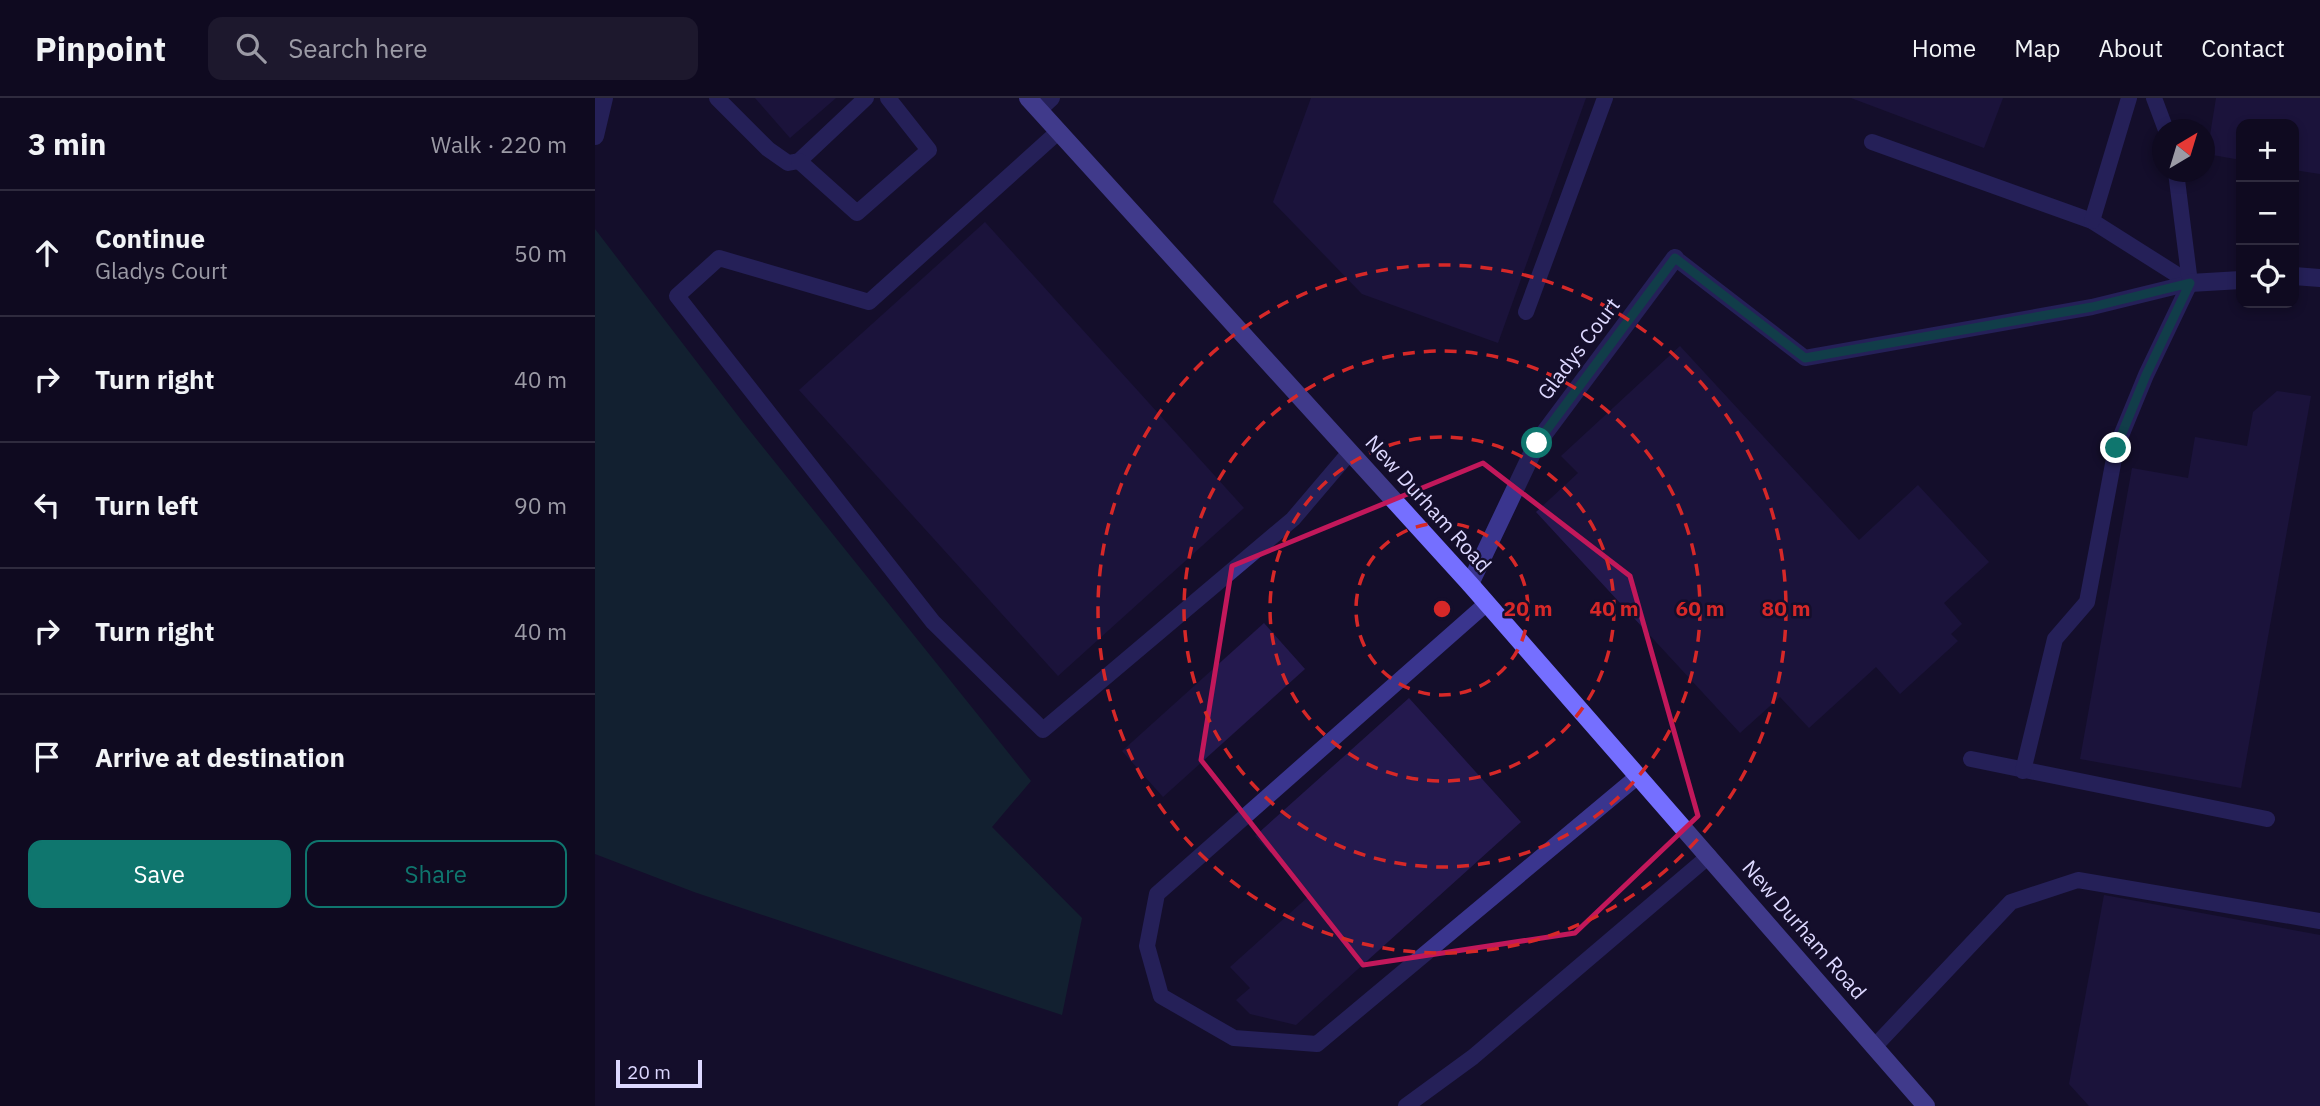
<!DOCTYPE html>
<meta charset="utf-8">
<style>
body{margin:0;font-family:"IBM Plex Sans",sans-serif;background:#1d182d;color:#f1f3f6}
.controls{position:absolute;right:21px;top:21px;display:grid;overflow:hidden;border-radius:14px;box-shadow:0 4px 10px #0003}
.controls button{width:63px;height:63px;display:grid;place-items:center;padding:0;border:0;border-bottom:2px solid #2f2b3e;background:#0f0a20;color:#f1f3f6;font:35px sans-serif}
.compass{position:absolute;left:1557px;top:21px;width:63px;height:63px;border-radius:50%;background:#0f0a20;box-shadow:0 4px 10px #0003;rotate:38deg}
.scale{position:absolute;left:21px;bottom:18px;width:86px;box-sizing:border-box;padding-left:7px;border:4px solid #ddd8ff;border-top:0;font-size:19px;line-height:24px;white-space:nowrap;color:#ddd8ff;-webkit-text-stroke:5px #140e2b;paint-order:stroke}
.stop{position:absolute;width:21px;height:21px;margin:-16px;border:5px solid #0f766e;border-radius:50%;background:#fff}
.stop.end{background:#0f766e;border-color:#fff;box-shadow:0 2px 7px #0008}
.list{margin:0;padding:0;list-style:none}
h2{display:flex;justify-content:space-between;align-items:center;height:91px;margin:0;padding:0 28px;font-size:30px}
h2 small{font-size:23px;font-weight:400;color:#9b9aa5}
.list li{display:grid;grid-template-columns:46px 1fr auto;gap:21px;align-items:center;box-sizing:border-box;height:126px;padding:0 28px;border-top:2px solid #2f2b3e}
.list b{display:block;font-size:26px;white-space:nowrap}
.list p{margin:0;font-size:23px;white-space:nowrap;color:#9b9aa5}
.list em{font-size:23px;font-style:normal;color:#9b9aa5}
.actions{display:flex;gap:14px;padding:21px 28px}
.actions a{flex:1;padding:16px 0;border:2px solid #0f766e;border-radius:14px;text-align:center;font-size:24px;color:#0f766e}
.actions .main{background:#0f766e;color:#fff}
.icon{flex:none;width:38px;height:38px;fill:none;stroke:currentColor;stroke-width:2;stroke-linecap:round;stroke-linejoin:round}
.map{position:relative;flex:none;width:1725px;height:1008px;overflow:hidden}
header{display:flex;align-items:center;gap:42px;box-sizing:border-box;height:98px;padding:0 35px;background:#0f0a20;border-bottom:2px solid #2f2b3e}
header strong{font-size:33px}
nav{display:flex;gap:38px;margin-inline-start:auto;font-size:24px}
.search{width:490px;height:63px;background:#1d182d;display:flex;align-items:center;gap:18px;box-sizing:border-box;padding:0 24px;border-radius:14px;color:#9b9aa5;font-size:26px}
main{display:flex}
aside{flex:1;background:#0f0a20}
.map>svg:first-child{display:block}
.green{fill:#113635}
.building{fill:#24194e}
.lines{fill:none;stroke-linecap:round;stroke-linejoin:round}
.service{stroke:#3a358e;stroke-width:16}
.minor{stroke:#3a358e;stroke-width:18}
.secondary{stroke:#756fff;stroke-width:18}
.route{stroke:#0f766e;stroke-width:9}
.marked{fill:none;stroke:#c2185b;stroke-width:5;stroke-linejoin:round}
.ring{fill:none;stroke:#d62828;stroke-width:3.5;stroke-dasharray:12 9}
.labels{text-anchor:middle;stroke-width:5;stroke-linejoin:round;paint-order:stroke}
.street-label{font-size:21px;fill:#ddd8ff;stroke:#140e2b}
.centre{fill:#d62828;stroke:#140e2b;stroke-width:3.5}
.ring-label{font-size:21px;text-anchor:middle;font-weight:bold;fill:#d62828;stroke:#140e2b;stroke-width:5;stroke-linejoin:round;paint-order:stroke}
</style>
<header>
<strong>Pinpoint</strong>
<div class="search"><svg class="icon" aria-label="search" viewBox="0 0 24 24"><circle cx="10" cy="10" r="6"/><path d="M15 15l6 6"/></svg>Search here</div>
<nav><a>Home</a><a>Map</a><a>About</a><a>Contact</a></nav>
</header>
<main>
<aside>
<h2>3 min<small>Walk · 220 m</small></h2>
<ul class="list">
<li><svg class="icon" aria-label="ahead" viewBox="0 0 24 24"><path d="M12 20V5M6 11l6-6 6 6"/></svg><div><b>Continue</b><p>Gladys Court</p></div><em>50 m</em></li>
<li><svg class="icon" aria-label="right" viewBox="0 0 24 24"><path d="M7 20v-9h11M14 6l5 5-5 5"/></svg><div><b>Turn right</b></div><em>40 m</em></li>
<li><svg class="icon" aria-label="left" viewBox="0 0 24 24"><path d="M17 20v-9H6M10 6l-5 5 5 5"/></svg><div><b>Turn left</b></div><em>90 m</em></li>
<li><svg class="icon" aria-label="right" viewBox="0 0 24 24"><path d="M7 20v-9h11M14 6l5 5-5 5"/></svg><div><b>Turn right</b></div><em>40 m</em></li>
<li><svg class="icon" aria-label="arrive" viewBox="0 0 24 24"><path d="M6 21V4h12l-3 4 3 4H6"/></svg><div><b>Arrive at destination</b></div></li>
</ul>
<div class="actions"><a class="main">Save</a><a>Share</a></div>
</aside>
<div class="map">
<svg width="1725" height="1008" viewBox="0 0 1725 1008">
<rect width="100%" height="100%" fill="#140e2b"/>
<!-- green -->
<path class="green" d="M0,131l147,192 289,360 -39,46 90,91 -20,97 -368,-123 -99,-38z"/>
<!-- building -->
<g class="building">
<path d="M160,0h81l-46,40z"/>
<path d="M716,0h275l-88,245 -136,-49 -89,-92z"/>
<path d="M1256,0h152l-19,50z"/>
<path d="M1621,0h104v76l-26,-4v-46h-53v36l-34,-6z"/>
<path d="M390,124l259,286 -186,168 -259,-286z"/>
<path d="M1085,248l179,194 59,-55 71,77 -45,41 18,21 -11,10 7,7 -58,53 -24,-27 -67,61 -29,-31 -40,36 -204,-221 42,-39 -17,-17z"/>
<path d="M1682,293l34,5 -70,392 -161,-29 52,-291 56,10 7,-41 52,9 6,-34z"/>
<path d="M669,525l41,46 -142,128 -41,-46z"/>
<path d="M814,600l112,124 -225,203 -46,-11 -14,-14 14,-12 -20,-21 79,-71 -54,-60z"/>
<path d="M1509,797l216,40v171h-231l-20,-22z"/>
</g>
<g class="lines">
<!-- service -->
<g class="service">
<path d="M122,0l51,51 20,14 11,-2 67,-63"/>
<path d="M1559,0l12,32"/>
<path d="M444,12l13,-12"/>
<path d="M464,33l-190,171 -150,-44 -42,38 256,326 110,108 250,-211 57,-67"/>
<path d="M1277,44l220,79 98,62"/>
<path d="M204,63l58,52 72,-63 -41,-52"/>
<path d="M1497,123l37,-123"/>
<path d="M1080,160l130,100 287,-51 98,-24"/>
<path d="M931,214l79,-214"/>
<path d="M892,505l-330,291 -10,52 14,50 73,42 83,6 321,-268"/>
<path d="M1376,661l296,60"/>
<path d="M1428,673l32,-132 32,-37 29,-154 30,-73 44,-92 -14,-111"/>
<path d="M1280,948l136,-144 67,-22 242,41"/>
<path d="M811,1008l67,-49 236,-201"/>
</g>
<!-- minor -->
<g class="minor">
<path d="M0,38l9,-38"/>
<path d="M1699,178l26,2"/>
<path d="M1595,185l51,-3"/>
<path d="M875,486l67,-141 138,-185"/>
</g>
<!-- secondary -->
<path class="secondary" d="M433,0l442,486 456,522"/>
</g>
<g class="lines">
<!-- route -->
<path class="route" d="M942,345l138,-185 130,100 287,-51 98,-24 -44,92 -30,73"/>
</g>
<!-- marked area -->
<path d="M0 0H1725V1008H0ZM888,365l147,113 68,240 -123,117 -212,32 -162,-205 31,-194z" fill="#140e2b" fill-opacity=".55" fill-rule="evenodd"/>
<path class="marked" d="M888,365l147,113 68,240 -123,117 -212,32 -162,-205 31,-194z"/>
<!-- distance rings -->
<g class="ring">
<circle cx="847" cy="511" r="86"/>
<circle cx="847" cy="511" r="172"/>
<circle cx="847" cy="511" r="258"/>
<circle cx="847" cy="511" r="344"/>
</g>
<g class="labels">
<!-- street labels -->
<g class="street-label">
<text transform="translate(984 251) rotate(-53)" y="7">Gladys Court</text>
<text transform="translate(833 406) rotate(48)" y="7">New Durham Road</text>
<text transform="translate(1209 832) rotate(49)" y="7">New Durham Road</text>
</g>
</g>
<circle cx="847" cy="511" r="10" class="centre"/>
<g class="ring-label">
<text x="933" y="518">20 m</text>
<text x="1019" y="518">40 m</text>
<text x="1105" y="518">60 m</text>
<text x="1191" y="518">80 m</text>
</g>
</svg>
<div class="controls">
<button>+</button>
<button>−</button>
<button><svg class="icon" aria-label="locate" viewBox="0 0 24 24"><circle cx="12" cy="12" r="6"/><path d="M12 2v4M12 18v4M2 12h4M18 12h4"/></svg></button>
</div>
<svg class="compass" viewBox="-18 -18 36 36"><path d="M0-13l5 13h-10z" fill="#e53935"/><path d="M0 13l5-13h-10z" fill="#9b9aa5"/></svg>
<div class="scale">20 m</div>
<div class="stop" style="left:942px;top:345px"></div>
<div class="stop end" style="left:1521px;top:350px"></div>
</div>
</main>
